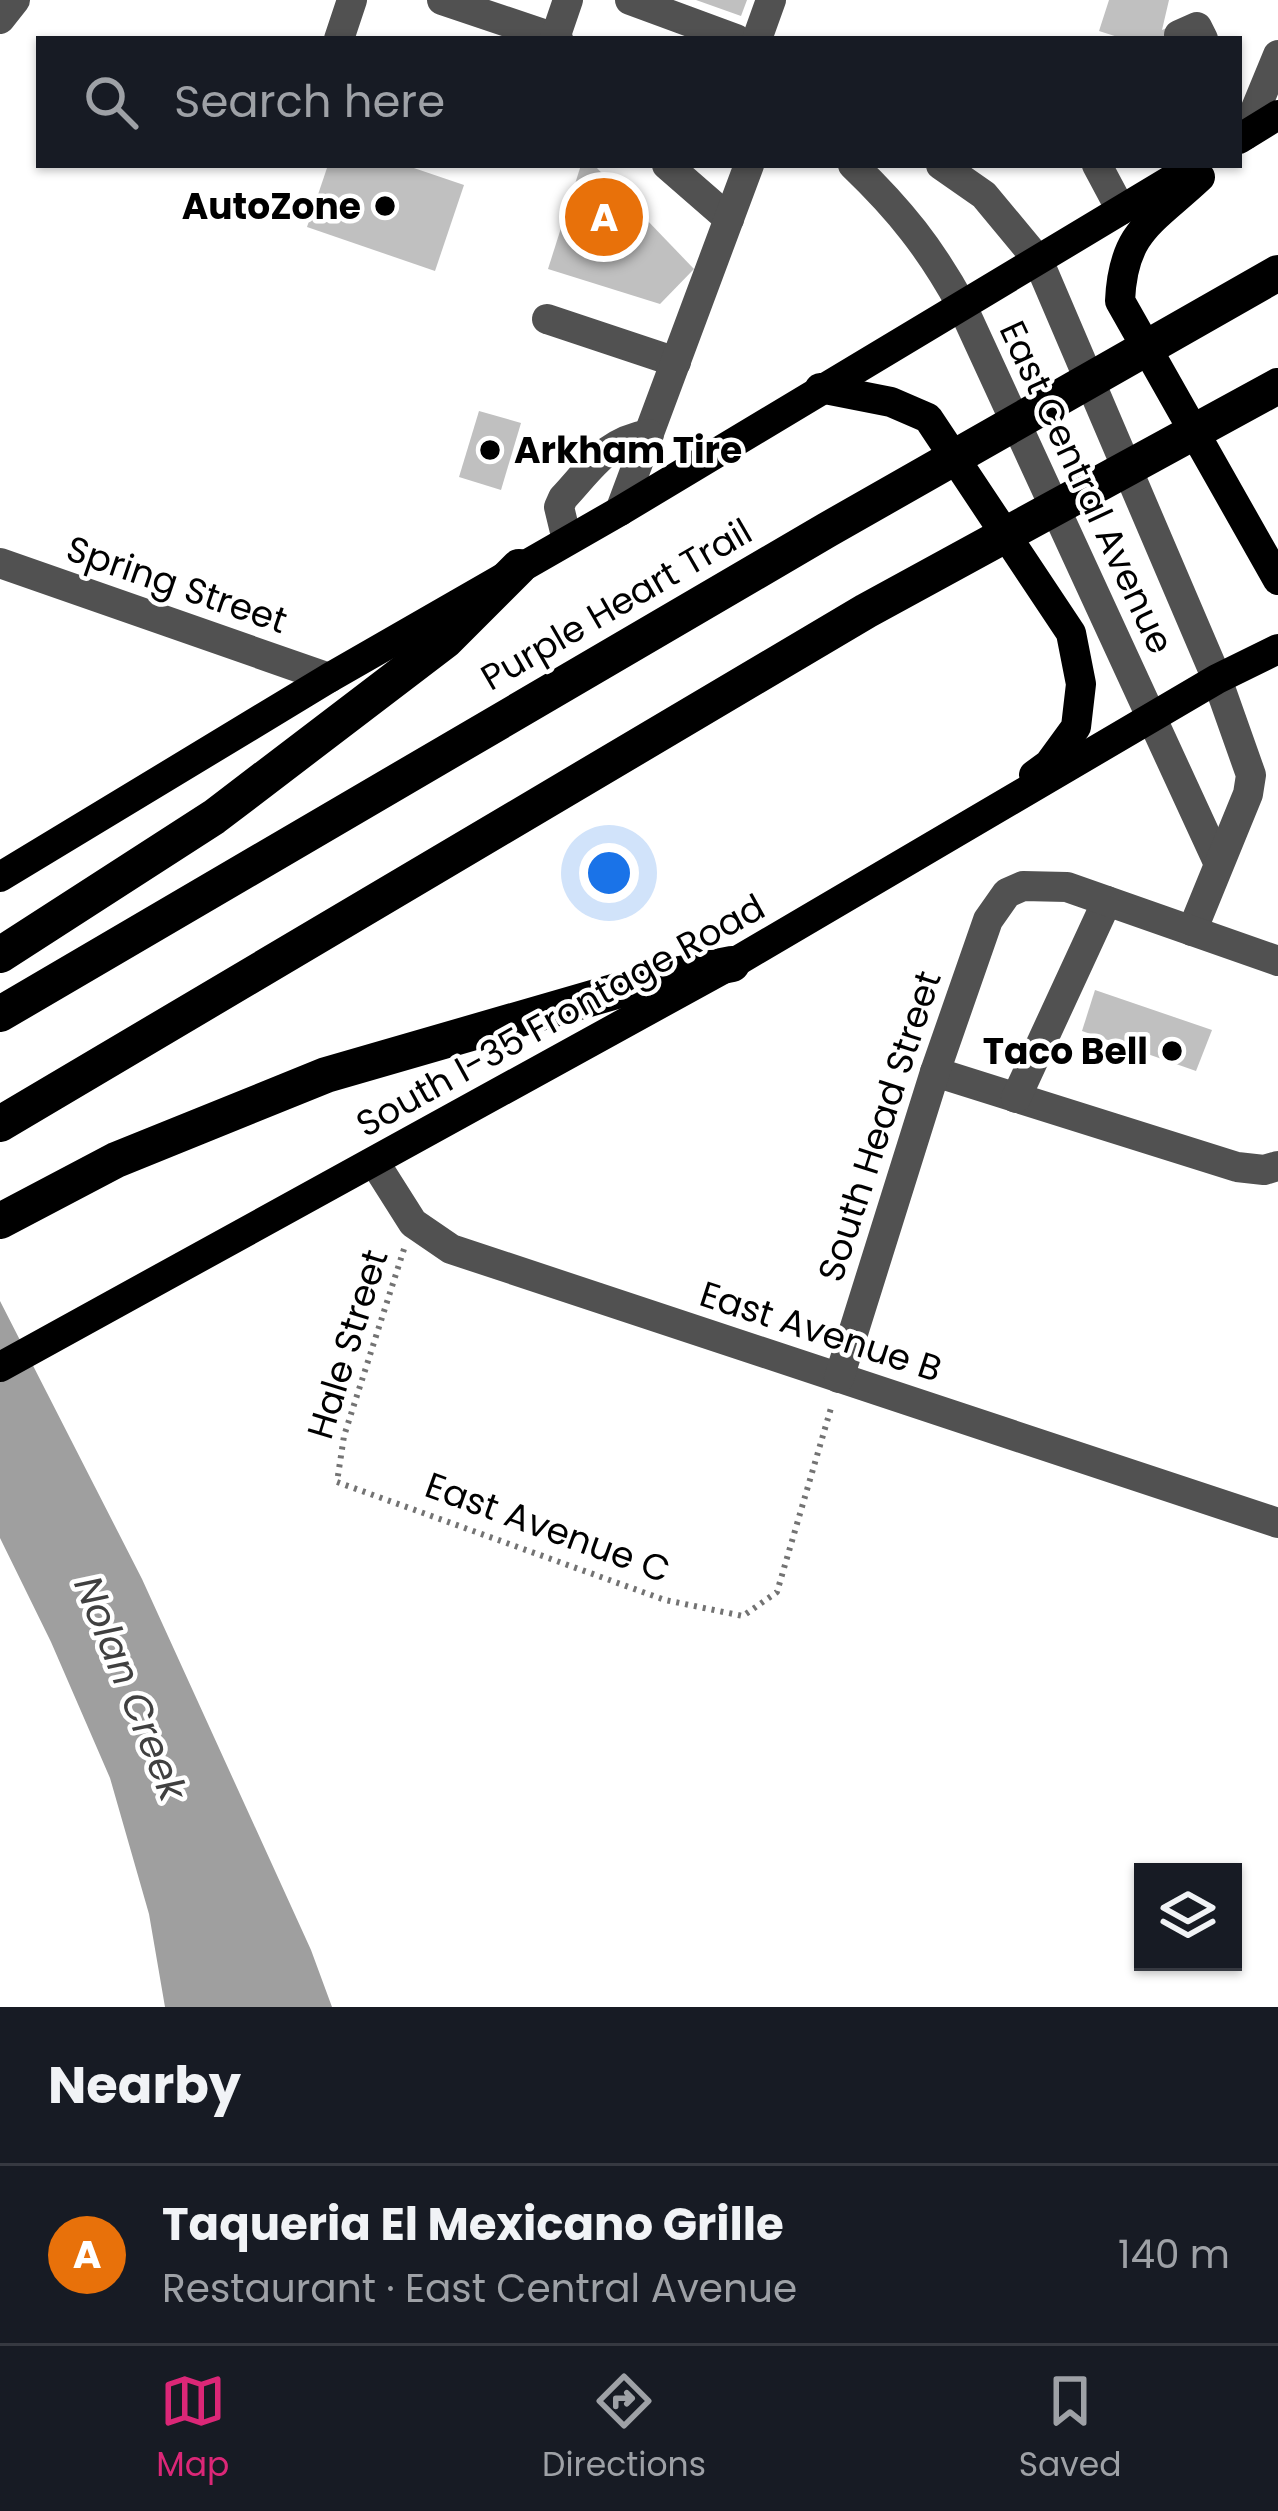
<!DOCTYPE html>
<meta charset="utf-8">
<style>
body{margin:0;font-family:Poppins,sans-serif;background:#20242c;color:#f1f3f6}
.controls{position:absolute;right:36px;bottom:36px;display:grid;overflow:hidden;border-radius:0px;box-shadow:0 3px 9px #0004}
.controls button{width:108px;height:108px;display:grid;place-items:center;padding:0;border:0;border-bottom:3px solid #363941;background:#171b24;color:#f1f3f6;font:60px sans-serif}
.you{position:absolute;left:609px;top:873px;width:42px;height:42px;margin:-30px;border:9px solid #fff;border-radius:50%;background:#1a73e8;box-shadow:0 0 0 18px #1a73e833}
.badge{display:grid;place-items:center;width:78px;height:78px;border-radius:50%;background:#db2777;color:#fff;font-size:39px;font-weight:700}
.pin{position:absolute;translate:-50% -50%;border:6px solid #fff;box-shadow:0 3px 12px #0006}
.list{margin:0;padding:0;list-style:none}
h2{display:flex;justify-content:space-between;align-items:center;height:156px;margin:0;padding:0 48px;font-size:51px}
h2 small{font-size:39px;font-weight:400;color:#9ea1a6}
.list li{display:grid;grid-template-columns:78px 1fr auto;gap:36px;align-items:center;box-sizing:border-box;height:180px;padding:0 48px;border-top:3px solid #363941}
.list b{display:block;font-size:45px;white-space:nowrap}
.list p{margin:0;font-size:39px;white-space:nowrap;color:#9ea1a6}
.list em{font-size:39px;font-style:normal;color:#9ea1a6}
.icon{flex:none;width:66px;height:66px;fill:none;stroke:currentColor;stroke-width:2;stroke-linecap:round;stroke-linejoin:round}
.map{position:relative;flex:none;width:1278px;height:2007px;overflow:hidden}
.search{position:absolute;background:#171b24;box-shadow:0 3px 9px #0004;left:36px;right:36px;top:36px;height:132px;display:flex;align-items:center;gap:30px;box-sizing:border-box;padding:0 42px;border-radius:0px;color:#9ea1a6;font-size:45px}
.sheet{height:336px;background:#171b24}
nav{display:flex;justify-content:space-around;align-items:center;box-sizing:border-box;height:168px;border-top:3px solid #363941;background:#171b24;font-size:33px;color:#9ea1a6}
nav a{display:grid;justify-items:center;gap:6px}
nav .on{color:#db2777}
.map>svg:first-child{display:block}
.water{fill:#9f9f9f}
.building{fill:#c0c0c0}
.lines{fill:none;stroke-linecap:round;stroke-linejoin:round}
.path{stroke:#737373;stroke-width:6;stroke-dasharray:3 6;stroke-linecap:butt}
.minor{stroke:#515151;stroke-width:30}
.major{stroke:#000;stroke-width:30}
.highway{stroke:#000;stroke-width:36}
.poi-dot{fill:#000;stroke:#fff;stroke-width:4.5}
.labels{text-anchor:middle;stroke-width:9;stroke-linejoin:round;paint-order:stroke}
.poi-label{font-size:36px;font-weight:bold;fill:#000;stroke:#fff;text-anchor:end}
.street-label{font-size:36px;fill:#000;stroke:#fff}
.water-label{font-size:39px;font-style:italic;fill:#404040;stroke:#fff}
</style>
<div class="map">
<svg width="1278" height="2007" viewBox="0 0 1278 2007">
<rect width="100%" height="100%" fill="#fff"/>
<!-- water -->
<path class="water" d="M0,1301l142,278 169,371 21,57h-167l-16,-93 -39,-136 -59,-136 -51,-104z"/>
<!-- building -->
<g class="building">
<path d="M696,0h51l-6,16z"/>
<path d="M1109,0h60l-7,30 12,-5 6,14h-56l-25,-8z"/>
<path d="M328,165h77l59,20 -29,86 -128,-44z"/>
<path d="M581,165h13l100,104 -34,35 -112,-35z"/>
<path d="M479,411l42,12 -20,67 -42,-13z"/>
<path d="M1095,990l117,40 -16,41 -114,-40z"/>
</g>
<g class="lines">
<!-- path -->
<path class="path" d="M404,1249l-60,187 -7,46 328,118 78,16 34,-24 54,-184"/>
<!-- minor -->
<g class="minor">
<path d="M442,0l116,39"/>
<path d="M630,0l106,39"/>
<path d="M0,19l15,-19"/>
<path d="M1179,35l18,-8 6,12"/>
<path d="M555,38l13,-38"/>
<path d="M339,39l13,-39"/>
<path d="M757,39l14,-39"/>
<path d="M1245,135l33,-80"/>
<path d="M667,165l62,54"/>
<path d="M853,165c47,45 78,84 109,141l256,556"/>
<path d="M941,165l43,30 54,65 179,419 34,96 -3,19 -56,137"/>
<path d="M1097,165l24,45"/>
<path d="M547,319l129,43"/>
<path d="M620,511l129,-346"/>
<path d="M567,540l-8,-33 4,-9c29,-31 42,-56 86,-64"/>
<path d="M0,563l329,115"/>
<path d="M935,1072l302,95 27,3 14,-4"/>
<path d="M1016,1098l91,-197"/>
<path d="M375,1163l38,60 38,26 827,274"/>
<path d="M839,1378l96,-306 53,-152 19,-27 16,-7 44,1 211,74"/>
</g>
<!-- major -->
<g class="major">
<path d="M1239,139l39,-24"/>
<path d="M1200,177c-48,45 -77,54 -80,124l158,279"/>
<path d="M820,388l71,14 37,16 143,215 10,51 -5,43 -27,37 -15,11"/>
<path d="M0,877l329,-199 291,-167 576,-346"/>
<path d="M0,1367l732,-403 485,-285 61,-30"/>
</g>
<!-- highway -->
<g class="highway">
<path d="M0,955l214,-138 231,-176 74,-74"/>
<path d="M0,1014l827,-484 451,-257"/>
<path d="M0,1124l866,-513 412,-225"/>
<path d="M0,1221l116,-61 210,-85 339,-98 67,-13"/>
</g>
</g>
<!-- markers -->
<g class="poi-dot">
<circle cx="385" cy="206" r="12"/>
<circle cx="490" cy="450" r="12"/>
<circle cx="1172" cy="1051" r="12"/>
</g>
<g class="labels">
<!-- poi labels -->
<g class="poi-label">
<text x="361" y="219">AutoZone</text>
<text x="514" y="463" text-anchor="start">Arkham Tire</text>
<text x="1148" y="1064">Taco Bell</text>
</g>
<!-- street labels -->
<g class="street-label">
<text transform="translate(1087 487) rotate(65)" y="13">East Central Avenue</text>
<text transform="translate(177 584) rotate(19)" y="13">Spring Street</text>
<text transform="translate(616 604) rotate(-30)" y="13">Purple Heart Trail</text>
<text transform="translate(560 1015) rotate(-29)" y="13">South I-35 Frontage Road</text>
<text transform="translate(879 1126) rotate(-72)" y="13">South Head Street</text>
<text transform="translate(821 1331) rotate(18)" y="13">East Avenue B</text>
<text transform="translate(347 1344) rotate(-73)" y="13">Hale Street</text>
<text transform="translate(548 1527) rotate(20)" y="13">East Avenue C</text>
</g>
<!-- water labels -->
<g class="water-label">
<text transform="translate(131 1688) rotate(68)" y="14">Nolan Creek</text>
</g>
</g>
</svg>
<div class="controls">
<button><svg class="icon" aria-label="layers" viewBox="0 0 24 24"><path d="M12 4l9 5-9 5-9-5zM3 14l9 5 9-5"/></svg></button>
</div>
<div class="you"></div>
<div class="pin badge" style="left:604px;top:217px;background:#e8710a">A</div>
<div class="search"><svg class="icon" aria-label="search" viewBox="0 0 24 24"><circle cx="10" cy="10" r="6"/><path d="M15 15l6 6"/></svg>Search here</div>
</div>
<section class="sheet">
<h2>Nearby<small></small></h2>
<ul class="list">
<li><span class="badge" style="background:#e8710a">A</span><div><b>Taqueria El Mexicano Grille</b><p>Restaurant · East Central Avenue</p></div><em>140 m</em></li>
</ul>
</section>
<nav>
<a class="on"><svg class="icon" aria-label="map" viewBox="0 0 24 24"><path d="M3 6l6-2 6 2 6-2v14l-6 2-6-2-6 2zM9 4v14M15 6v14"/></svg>Map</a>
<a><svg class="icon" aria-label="directions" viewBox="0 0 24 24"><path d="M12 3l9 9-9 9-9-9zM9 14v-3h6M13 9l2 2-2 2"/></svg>Directions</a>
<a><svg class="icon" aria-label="saved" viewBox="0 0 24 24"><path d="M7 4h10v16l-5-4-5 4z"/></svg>Saved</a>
</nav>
